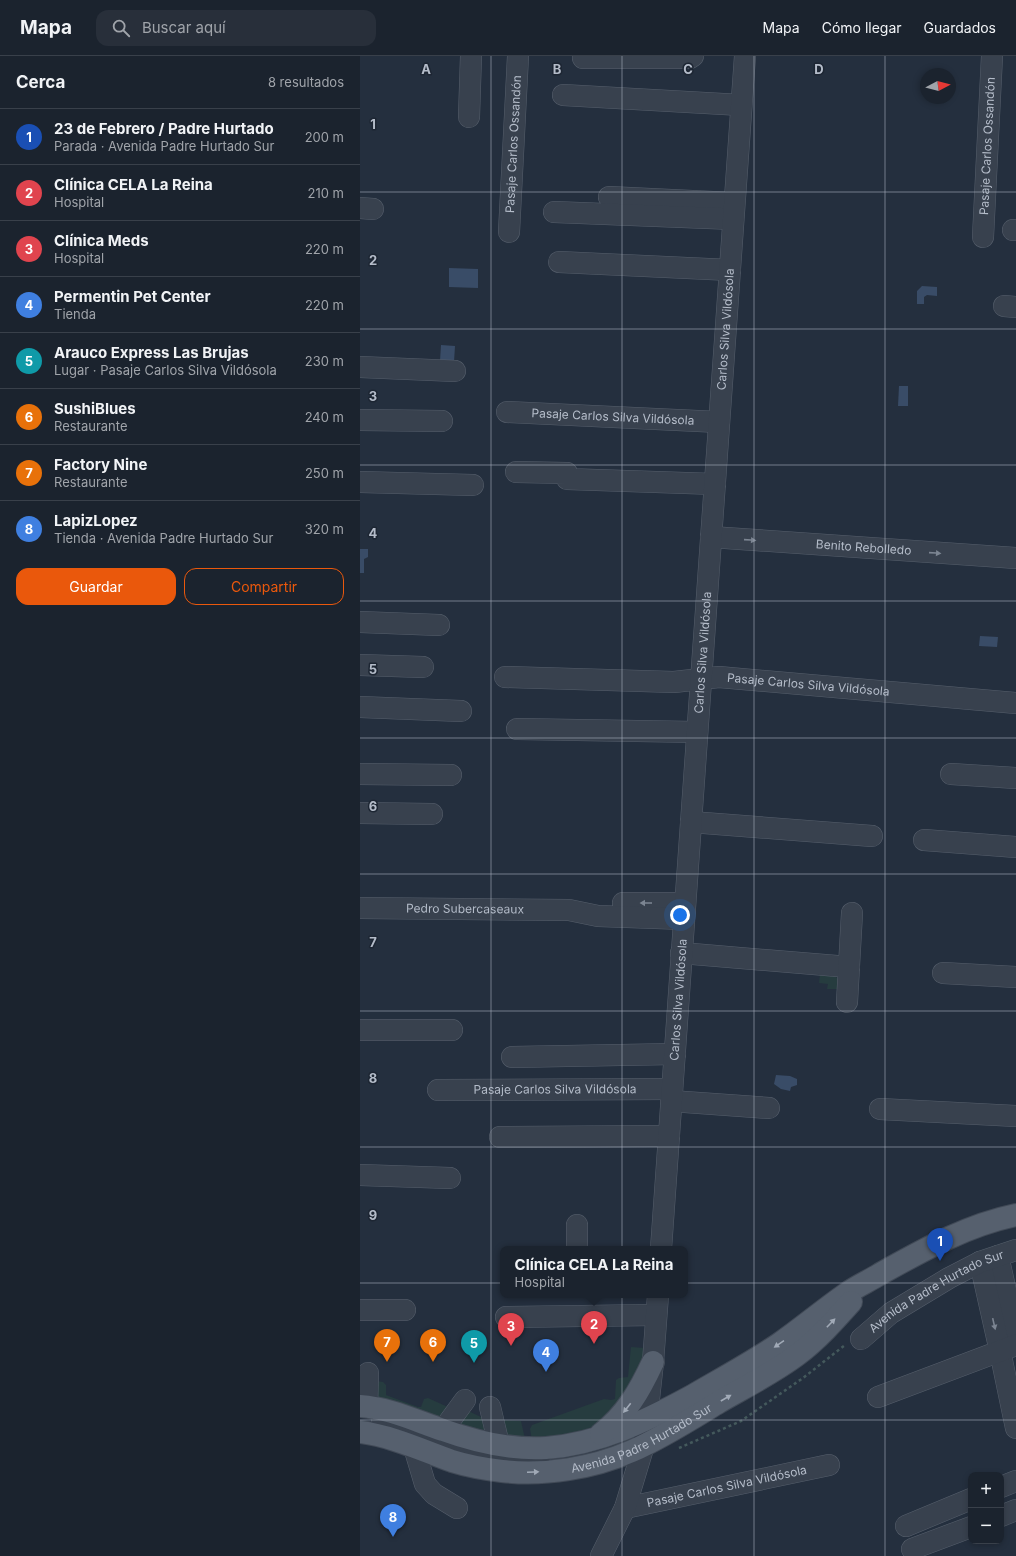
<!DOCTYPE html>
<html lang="es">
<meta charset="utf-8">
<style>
body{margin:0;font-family:Inter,sans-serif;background:#282f3a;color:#f1f3f6}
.controls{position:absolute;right:12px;bottom:12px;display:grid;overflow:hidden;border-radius:8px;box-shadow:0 2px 6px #0003}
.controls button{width:36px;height:36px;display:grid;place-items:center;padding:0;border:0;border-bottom:1px solid #39404a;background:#1b232e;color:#f1f3f6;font:20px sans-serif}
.compass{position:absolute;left:560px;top:12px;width:36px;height:36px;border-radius:50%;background:#1b232e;box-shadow:0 2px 6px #0003;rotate:83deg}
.you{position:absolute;left:320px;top:859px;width:14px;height:14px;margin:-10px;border:3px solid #fff;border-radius:50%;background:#1a73e8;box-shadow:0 0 0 6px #1a73e833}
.badge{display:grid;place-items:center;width:26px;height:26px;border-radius:50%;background:#ea580c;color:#fff;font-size:13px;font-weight:700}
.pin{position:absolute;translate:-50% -33px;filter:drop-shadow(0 1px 2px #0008)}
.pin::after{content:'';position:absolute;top:21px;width:14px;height:12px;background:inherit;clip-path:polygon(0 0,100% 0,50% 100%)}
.popup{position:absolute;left:140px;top:1190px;width:188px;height:52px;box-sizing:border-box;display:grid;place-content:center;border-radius:8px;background:#1b232e;filter:drop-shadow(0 1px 3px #0005);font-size:13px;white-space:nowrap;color:#a0a4aa}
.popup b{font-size:15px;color:#f1f3f6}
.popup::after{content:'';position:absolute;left:50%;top:100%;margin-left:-8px;border:8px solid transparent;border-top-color:#1b232e}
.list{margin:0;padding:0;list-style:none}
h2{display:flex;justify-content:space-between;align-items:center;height:52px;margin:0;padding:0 16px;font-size:17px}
h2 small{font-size:13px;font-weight:400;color:#a0a4aa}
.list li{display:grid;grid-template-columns:26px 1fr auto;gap:12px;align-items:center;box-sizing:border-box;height:56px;padding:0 16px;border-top:1px solid #39404a}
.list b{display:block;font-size:15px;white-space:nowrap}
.list p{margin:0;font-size:13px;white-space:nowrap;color:#a0a4aa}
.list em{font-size:13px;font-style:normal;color:#a0a4aa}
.actions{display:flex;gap:8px;padding:12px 16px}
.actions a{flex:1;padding:9px 0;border:1px solid #ea580c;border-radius:12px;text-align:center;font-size:14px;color:#ea580c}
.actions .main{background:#ea580c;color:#fff}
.icon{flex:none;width:22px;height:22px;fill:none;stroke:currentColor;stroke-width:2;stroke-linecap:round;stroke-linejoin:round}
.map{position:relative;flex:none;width:656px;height:1500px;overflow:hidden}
header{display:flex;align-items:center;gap:24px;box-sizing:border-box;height:56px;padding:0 20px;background:#1b232e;border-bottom:1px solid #39404a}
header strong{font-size:19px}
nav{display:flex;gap:22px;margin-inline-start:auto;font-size:14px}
.search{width:280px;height:36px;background:#282f3a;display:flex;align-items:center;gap:10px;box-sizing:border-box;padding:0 14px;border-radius:12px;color:#a0a4aa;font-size:15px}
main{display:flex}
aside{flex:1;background:#1b232e}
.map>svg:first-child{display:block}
.green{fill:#263c3f}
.water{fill:#394c67}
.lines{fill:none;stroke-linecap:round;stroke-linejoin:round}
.minor-casing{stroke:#565f6c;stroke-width:22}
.major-casing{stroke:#414a57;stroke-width:24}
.path{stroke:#44595c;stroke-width:2.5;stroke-dasharray:3 3;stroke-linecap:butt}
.minor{stroke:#38414e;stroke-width:21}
.major{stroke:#56606e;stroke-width:22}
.oneway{fill:#7c8592}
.oneway2{fill:#a1aab7}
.grid{fill:none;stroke:#b4bcc9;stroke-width:1;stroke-opacity:0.55}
.labels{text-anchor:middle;stroke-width:3;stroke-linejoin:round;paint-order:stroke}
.street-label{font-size:12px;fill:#b4bcc9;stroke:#1d2633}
.grid-label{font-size:13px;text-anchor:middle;font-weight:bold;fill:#b4bcc9;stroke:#1d2633;stroke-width:3;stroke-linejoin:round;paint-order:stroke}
</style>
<header>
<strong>Mapa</strong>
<div class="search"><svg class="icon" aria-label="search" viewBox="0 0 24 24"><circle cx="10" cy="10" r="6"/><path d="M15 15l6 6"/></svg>Buscar aquí</div>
<nav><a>Mapa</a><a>Cómo llegar</a><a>Guardados</a></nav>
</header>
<main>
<aside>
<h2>Cerca<small>8 resultados</small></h2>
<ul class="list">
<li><span class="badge" style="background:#1a4fb4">1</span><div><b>23 de Febrero / Padre Hurtado</b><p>Parada · Avenida Padre Hurtado Sur</p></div><em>200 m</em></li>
<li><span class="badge" style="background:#e0444e">2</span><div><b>Clínica CELA La Reina</b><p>Hospital</p></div><em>210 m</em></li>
<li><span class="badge" style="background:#e0444e">3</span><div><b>Clínica Meds</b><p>Hospital</p></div><em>220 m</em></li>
<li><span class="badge" style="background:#3f7fe0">4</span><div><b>Permentin Pet Center</b><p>Tienda</p></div><em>220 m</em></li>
<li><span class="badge" style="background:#0f9aa8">5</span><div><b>Arauco Express Las Brujas</b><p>Lugar · Pasaje Carlos Silva Vildósola</p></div><em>230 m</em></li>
<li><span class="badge" style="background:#e8710a">6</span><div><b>SushiBlues</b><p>Restaurante</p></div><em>240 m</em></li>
<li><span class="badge" style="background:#e8710a">7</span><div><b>Factory Nine</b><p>Restaurante</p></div><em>250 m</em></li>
<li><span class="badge" style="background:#3f7fe0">8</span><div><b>LapizLopez</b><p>Tienda · Avenida Padre Hurtado Sur</p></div><em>320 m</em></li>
</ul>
<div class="actions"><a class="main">Guardar</a><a>Compartir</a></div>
</aside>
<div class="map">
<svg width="656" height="1500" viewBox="0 0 656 1500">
<rect width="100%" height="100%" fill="#242f3e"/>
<!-- green -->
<g class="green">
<path d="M460,918l15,2 3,3 -1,10h-10l1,-5 -9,-1z"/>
<path d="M271,1291l14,1 -1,11 -6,22 -33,40 -32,14 -41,5 -2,-11 2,-4 72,-26 7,1 4,-1 1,-19 3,-2 9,-1z"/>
<path d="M16,1325l7,1 3,3v10l32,12h3l3,-8 4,-1 22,10 -10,14 -62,-21z"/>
<path d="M106,1354l15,7 5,18 -35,-9z"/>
<path d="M138,1364l23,1 4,18 -21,-1z"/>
</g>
<!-- water -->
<g class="water">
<path d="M89,212l29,1v19l-29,-1z"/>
<path d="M562,230l15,1v9l-10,-1 -3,2v7h-7v-13z"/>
<path d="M81,289l14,1 -1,16 -14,-1z"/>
<path d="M539,330h9v20h-10z"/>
<path d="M0,493h8v8l-4,2v14h-4z"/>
<path d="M620,580l18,1 -1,10 -18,-1z"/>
<path d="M416,1019l14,1 7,3v6l-6,2 -1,4 -9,-2 -7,-5z"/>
</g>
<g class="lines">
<!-- minor casing -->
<g class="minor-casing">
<g id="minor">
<path d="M223,2h107l3,-2"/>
<path d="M203,39l178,10"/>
<path d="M109,61l2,-61"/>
<path d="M249,141l125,6"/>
<path d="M0,152l13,1"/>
<path d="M194,156l179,7"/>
<path d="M653,174h3"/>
<path id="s1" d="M149,176l9,-176"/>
<path id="s2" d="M623,181l9,-181"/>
<path d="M199,206l171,8"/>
<path d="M644,250l12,1"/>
<path d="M0,311l95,4"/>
<path id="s3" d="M147,356l212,10"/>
<path d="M0,364l82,1"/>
<path d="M156,416l51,1v6l148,5"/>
<path d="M0,426l113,3"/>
<path id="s4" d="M351,481l305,21"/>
<path d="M0,566l79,3"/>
<path d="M0,609l63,2"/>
<path id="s5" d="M145,621l169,5 45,-5 297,26"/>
<path d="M0,651l101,4"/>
<path d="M157,673l180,3"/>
<path d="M0,718l91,1"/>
<path d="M591,718l65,4"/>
<path d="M0,757l72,1"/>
<path d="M331,766l181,14"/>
<path d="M564,784l92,7"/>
<path d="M263,847h62"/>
<path id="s6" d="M0,852l209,2 29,6 86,3"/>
<path d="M321,897l168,14"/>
<path d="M583,917l73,4"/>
<path d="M487,946l5,-89"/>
<path d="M0,974h92"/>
<path d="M152,1001l163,-3"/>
<path id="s7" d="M78,1034l234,-1"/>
<path d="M311,1045l98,7"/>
<path d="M520,1053l136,7"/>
<path d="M140,1081l169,-1"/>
<path d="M0,1119l90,3"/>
<path d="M217,1169v24"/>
<path id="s8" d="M301,1193l84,-1193"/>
<path d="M638,1200l18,80"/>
<path d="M620,1206l20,89 16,77"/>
<path d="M0,1254h45"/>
<path d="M146,1261l150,-2"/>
<path id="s9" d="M501,1283l30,-26 58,-35 31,-16 36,-12"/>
<path d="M518,1341l138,-52"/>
<path d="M7,1351l1,-34"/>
<path d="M130,1351l9,38"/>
<path d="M22,1366c52,13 104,48 159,32"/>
<path d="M83,1374l22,-30"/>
<path d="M54,1391l11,37 9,10 23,14"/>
<path d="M641,1431l15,-6"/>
<path id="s10" d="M265,1452l204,-43"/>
<path d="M641,1460l15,-6"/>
<path d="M546,1470l65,-27"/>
<path d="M552,1493l59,-22"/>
<path d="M241,1500l24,-48 19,-63 9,-83 5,-67"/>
</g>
</g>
<!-- major casing -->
<g class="major-casing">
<g id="major">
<path d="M0,1350c29,2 56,15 83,24 33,12 68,20 103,18 53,-4 100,-27 146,-52 29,-17 59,-33 87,-52 23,-16 44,-34 67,-50 11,-8 23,-13 34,-20 43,-24 87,-49 136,-59"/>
<path id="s11" d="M0,1376c32,4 61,18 92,29 16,5 33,8 50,10 43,5 91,-3 130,-20 31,-14 59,-32 87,-49 26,-15 54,-29 78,-47 20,-15 37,-34 54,-53"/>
<path d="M241,1378c25,-19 39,-44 52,-72"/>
</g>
</g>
<!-- path -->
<path class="path" d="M319,1392l62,-27 62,-43 42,-33"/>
<!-- minor -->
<use href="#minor" class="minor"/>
<!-- major -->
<use href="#major" class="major"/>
</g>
<!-- one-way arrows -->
<defs><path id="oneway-solid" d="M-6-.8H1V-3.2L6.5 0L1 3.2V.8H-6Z"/></defs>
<g class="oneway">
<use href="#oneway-solid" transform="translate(390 484) rotate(4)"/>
<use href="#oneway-solid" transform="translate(575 497) rotate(4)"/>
<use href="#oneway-solid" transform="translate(286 847) rotate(-180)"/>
<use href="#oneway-solid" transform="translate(634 1268) rotate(77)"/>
</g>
<g class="oneway2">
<use href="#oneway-solid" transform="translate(471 1267) rotate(-46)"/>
<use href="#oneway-solid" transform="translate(419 1288) rotate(146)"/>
<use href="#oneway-solid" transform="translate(366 1342) rotate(-30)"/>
<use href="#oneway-solid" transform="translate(267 1352) rotate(128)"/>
<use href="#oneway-solid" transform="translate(173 1416) rotate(-3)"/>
</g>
<!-- grid -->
<path class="grid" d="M131,0v1500M262,0v1500M394,0v1500M525,0v1500M0,136h656M0,273h656M0,409h656M0,545h656M0,682h656M0,818h656M0,955h656M0,1091h656M0,1227h656M0,1364h656"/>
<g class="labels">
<!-- street labels -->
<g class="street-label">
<text dy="4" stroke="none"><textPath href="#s1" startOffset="88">Pasaje Carlos Ossandón</textPath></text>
<text dy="4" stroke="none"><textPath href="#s2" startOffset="91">Pasaje Carlos Ossandón</textPath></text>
<text dy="4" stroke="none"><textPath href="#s8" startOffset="922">Carlos Silva Vildósola</textPath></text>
<text dy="4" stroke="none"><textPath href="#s3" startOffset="106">Pasaje Carlos Silva Vildósola</textPath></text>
<text dy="4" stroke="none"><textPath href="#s4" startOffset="153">Benito Rebolledo</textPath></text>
<text dy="4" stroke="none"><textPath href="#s8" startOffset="598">Carlos Silva Vildósola</textPath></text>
<text dy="4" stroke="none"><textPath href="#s5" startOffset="304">Pasaje Carlos Silva Vildósola</textPath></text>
<text dy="4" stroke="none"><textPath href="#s6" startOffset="105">Pedro Subercaseaux</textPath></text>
<text dy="4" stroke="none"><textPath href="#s8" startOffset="250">Carlos Silva Vildósola</textPath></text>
<text dy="4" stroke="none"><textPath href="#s7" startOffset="117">Pasaje Carlos Silva Vildósola</textPath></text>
<text dy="4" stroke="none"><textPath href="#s9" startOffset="90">Avenida Padre Hurtado Sur</textPath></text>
<text dy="4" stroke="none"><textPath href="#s11" startOffset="294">Avenida Padre Hurtado Sur</textPath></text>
<text dy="4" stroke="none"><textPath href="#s10" startOffset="104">Pasaje Carlos Silva Vildósola</textPath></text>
</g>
</g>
<g class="grid-label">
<text x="66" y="18">A</text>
<text x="197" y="18">B</text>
<text x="328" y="18">C</text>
<text x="459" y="18">D</text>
<text x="13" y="73">1</text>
<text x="13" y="209">2</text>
<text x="13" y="345">3</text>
<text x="13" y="482">4</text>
<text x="13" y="618">5</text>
<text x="13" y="755">6</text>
<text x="13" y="891">7</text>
<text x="13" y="1027">8</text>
<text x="13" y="1164">9</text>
</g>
</svg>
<div class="controls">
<button>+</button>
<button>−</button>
</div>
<svg class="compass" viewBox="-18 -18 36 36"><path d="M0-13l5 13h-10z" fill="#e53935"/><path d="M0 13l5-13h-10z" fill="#a0a4aa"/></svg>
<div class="you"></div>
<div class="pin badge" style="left:580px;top:1205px;background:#1a4fb4">1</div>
<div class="pin badge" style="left:234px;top:1288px;background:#e0444e">2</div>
<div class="popup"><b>Clínica CELA La Reina</b>Hospital</div>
<div class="pin badge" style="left:151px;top:1290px;background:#e0444e">3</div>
<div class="pin badge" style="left:186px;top:1316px;background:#3f7fe0">4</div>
<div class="pin badge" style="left:114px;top:1307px;background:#0f9aa8">5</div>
<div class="pin badge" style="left:73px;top:1306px;background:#e8710a">6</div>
<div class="pin badge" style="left:27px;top:1306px;background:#e8710a">7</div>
<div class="pin badge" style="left:33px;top:1481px;background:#3f7fe0">8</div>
</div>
</main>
